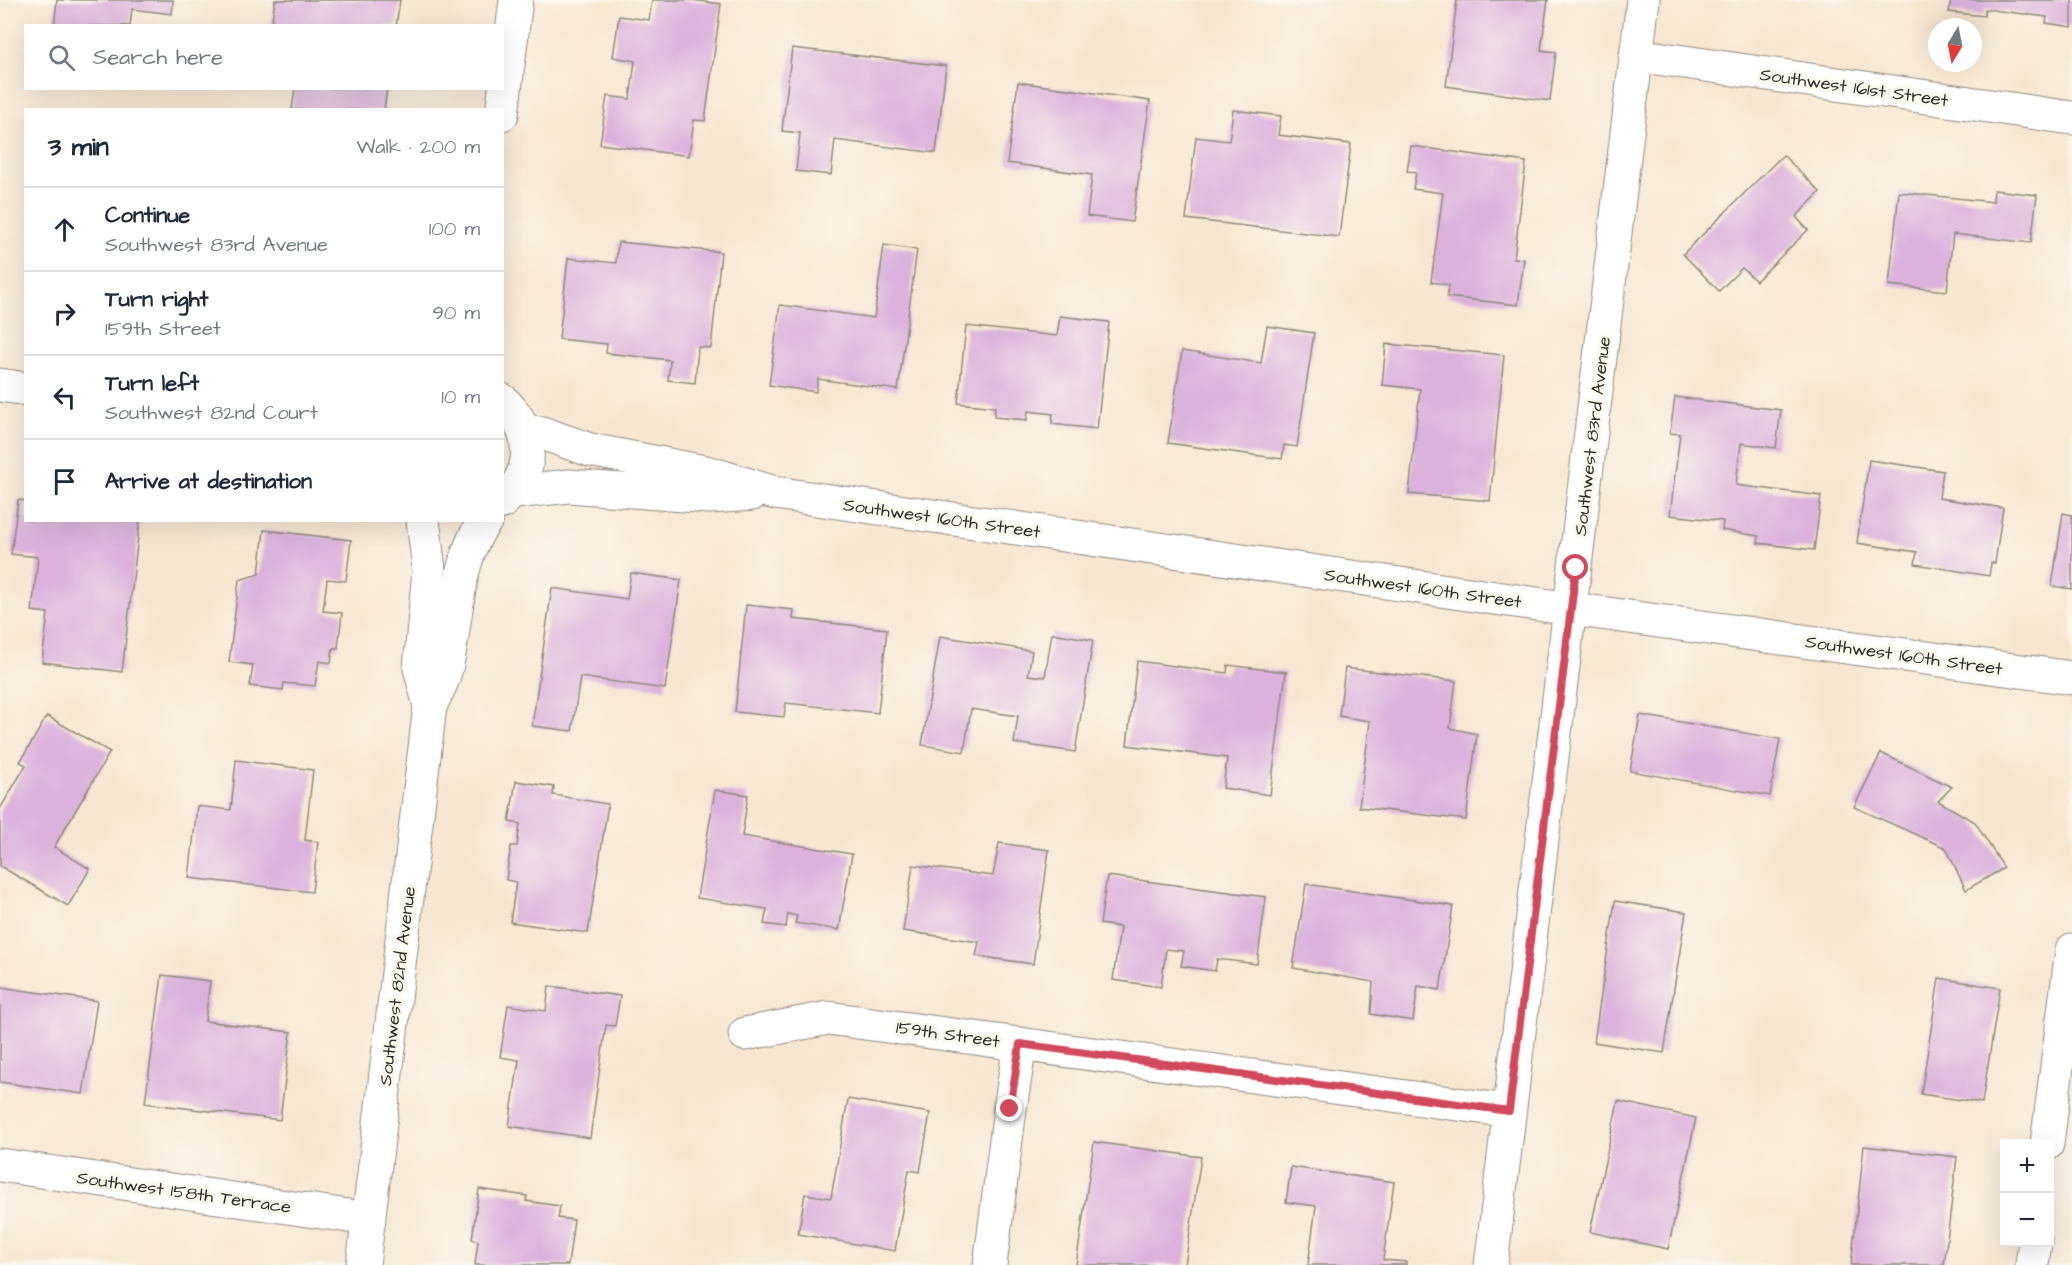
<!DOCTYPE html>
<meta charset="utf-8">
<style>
body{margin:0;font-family:"Architects Daughter",sans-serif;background:#f2f2f3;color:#1f2937}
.controls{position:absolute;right:18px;bottom:18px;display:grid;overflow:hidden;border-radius:0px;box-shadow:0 6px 24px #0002}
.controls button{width:54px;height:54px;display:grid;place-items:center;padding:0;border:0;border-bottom:2px solid #e0e1e3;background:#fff;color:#1f2937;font:30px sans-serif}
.compass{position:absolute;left:1928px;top:18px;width:54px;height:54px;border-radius:50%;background:#fff;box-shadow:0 6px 24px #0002;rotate:190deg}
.stop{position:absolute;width:18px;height:18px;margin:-14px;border:4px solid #d1495b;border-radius:50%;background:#fff}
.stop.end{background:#d1495b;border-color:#fff;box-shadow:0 2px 6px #0008}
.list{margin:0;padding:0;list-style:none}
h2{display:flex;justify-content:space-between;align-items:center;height:78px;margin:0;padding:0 24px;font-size:26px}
h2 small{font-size:20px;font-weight:400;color:#747a83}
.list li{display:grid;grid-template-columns:39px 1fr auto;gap:18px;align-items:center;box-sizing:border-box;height:84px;padding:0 24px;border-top:2px solid #e0e1e3}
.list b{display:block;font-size:22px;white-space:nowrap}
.list p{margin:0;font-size:20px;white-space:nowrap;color:#747a83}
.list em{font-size:20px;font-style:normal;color:#747a83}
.icon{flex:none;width:33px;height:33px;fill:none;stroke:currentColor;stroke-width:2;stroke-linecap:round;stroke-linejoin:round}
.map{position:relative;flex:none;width:2072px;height:1265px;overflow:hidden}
.search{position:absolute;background:#fff;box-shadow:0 6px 24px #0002;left:24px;top:24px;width:480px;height:66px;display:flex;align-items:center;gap:15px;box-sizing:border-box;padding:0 21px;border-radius:0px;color:#747a83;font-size:22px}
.panel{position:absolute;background:#fff;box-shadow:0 6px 24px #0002;left:24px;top:108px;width:480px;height:414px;border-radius:0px}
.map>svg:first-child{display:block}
.building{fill:#dab2dc}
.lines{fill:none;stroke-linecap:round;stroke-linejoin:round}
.minor-casing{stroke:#91897e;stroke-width:35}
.tertiary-casing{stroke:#91897e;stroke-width:35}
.minor{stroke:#fff;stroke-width:33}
.tertiary{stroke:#fff;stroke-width:33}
.route{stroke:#d1495b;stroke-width:8}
.labels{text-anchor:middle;stroke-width:6;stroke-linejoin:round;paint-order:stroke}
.street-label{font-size:18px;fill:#2b2b2b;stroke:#fbf7ec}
</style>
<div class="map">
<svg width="2072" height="1265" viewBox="0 0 2072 1265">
<rect width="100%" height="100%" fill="#fbf7ec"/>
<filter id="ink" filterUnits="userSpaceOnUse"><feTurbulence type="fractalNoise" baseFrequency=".0167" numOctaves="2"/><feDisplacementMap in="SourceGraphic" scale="12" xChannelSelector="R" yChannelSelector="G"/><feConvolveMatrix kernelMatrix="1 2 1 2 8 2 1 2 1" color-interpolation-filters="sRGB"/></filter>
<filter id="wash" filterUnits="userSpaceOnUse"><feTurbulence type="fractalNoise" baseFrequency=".008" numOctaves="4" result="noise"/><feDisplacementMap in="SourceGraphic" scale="24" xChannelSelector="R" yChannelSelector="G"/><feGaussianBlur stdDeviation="1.35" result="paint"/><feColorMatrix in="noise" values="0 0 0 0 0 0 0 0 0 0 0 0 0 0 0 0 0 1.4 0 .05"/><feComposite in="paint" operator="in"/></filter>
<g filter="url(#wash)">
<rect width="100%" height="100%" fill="#f7e7d2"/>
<g id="blocks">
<!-- building -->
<g class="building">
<path d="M57,0h116l-1,14 -40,-5 -2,17h-76z"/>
<path d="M275,0h125l-4,26h-125z"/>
<path d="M652,0h39l30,4 -16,117 -11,-1 -5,36 -89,-12 7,-48 23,3 5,-38 -22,-4 6,-41 30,4z"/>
<path d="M1457,0h91l-7,50 15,2 -6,49 -104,-15z"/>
<path d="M1951,0h121v27l-26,-4 1,-6 -62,-8 -1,7 -35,-4z"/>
<path d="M792,48l154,18 -10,87 -101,-13 -4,35 -35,-4 4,-38 -18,-2z"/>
<path d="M1018,82l132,19 -18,121 -45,-6 5,-41 -85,-12z"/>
<path d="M295,88h92l-3,22h-92z"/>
<path d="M1233,110l48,6 -3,19 73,9 -12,93 -153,-18 10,-82 33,4z"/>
<path d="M1411,146l115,16 -12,96 10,1 -6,46 -71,-8 2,-12 -18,-3 12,-89 -30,-4 3,-17 -9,-1z"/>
<path d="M1783,155l37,37 -24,25 12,13 -52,51 -14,-13 -23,23 -36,-37z"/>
<path d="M1994,190l43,5 -6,48 -78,-9 -6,57 -58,-6 10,-93 94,10z"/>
<path d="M618,242l103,10 -10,96 -13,-1 -3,36 -27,-3 2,-20 -64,-7 1,-9 -48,-5 9,-81 48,5z"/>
<path d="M884,245l33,5 -19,140 -80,-11 -2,13 -47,-7 11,-80 94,13z"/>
<path d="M1060,316l49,6 -12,107 -45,-5 1,-10 -25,-3 -1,9 -33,-3 1,-10 -37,-4 8,-77 91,10z"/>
<path d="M1267,326l47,7 -17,114 -13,-2 -2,14 -114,-16 14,-92 79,12z"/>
<path d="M1386,344l118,11 -14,146 -81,-7 11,-105 -38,-4z"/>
<path d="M1675,397l106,13 -5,38 -35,-5 -5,42 85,11 -7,54 -56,-7 1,-7 -37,-6 1,-9 -53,-6 10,-81 -10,-1z"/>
<path d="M1869,460l74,11 -4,27 64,10 -8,55h-4l-2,13 -74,-12 2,-12 -60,-9z"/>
<path d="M18,500l8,1v19h114l-18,152 -80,-10 6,-49 -16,-2 6,-54 -27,-3z"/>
<path d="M2063,513l9,2v74l-20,-3z"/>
<path d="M264,530l87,10 -5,41 -19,-2 -4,32 19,2 -4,35h-5l-2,15 -12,-2 -4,25 -31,-3 -1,7 -33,-4 3,-21 -24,-3 10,-82 20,-6z"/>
<path d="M631,573l50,7 -16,109 -85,-12 -8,54 -40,-5 20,-138 75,11z"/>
<path d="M746,605l48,5 -1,9 94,10 -9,84 -92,-10 -2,14 -49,-5z"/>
<path d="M1052,633l41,7 -18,112 -61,-9 4,-27 -47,-7 -7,43 -42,-7 18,-109 92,15 -4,24 17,2z"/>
<path d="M1137,661l90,12 1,-8 58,7 -16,123 -47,-7 4,-30 -100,-13z"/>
<path d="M1345,668l111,13 -6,47 27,6 -11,86 -107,-13 11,-86 -31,-5z"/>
<path d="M1640,715l140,24 -10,57 -140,-25z"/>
<path d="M47,716l63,36 -56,95 36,22 -22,37 -68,-40v-57l26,-44 -6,-3z"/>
<path d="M1881,753l71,34 -14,14 37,21 29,46 -38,22 -20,-42 -92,-41z"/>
<path d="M236,760l77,10 -8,70 13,2 -6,50 -123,-14 8,-72 34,4z"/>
<path d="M516,781l38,6 -1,8 55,9 -20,129 -78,-11 6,-40 -10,-2 5,-34h6l3,-22 -11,-2z"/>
<path d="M715,790l33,5 -6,41 110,18 -13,76 -44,-7 2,-7 -9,-2 -2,13 -22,-3 3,-15 -70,-11z"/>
<path d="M999,843l50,7 -16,114 -57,-8 3,-14 -76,-11 10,-66 80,11z"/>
<path d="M1107,876l159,21 -9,67 -40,-5 -2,12 -34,-5 3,-15 -18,-2 -5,38 -48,-7 7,-53 -20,-3z"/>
<path d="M1306,884l147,22 -13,84 -22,-4 -5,35 -42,-7 2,-32 -80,-14z"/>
<path d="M1615,901l71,11 -22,141 -70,-11z"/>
<path d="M162,975l48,6 -5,40 86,11 -11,88 -135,-17z"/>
<path d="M1939,978l61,10 -18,115 -61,-9z"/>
<path d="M549,986l71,10 -5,30 -9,-1 -16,113 -81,-12 10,-66 -19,-3 8,-52 38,6z"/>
<path d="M0,987l97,14 -14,93 -83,-12z"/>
<path d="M848,1099l82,14 -10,59 -11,-2 -14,81 -97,-17 7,-40 26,4z"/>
<path d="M1618,1101l78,17 -28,131 -78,-17z"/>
<path d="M1094,1142l107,15 -16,108h-109z"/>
<path d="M1864,1146l93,11 -13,108h-93z"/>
<path d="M1291,1167l103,15 -11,78 23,2v3h-98l8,-59 -30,-4z"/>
<path d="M479,1189l48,7 -1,5 34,5 -2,12 16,2 -6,45h-93l3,-24 -6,-2z"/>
</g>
</g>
</g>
<g filter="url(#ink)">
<use href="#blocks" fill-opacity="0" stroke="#91897e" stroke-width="1.5"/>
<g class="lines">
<!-- minor casing -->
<g class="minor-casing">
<g id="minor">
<path d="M1636,55l436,63"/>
<path d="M745,1034l83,-16 681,93"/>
<path d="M2047,1144l25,-194"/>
<path d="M0,1165l369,54"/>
<path d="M990,1265l20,-156 10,-65"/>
<path d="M1491,1265l152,-1265"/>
<path d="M2032,1265l3,-23"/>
</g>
</g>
<!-- tertiary casing -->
<g class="tertiary-casing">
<g id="tertiary">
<path d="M502,114l14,-114"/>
<path d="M0,385l26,4"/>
<path d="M502,400c33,31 35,71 0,102"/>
<path d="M525,432l17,1 48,17 120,23 65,20 796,116 501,69"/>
<path d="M514,492l55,-6 141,11 42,-3"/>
<path d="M423,520l6,50 -9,98 10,38"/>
<path d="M363,1265l67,-559c5,-10 12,-22 15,-34 13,-47 9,-112 41,-152"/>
</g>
</g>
<!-- minor -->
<use href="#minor" class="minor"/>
<!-- tertiary -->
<use href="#tertiary" class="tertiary"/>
</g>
</g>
<g class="lines" filter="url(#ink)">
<!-- route -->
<path class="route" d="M1010,1109l10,-65 489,67 67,-543"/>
</g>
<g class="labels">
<!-- street labels -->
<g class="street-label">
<text transform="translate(1854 87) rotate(8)" y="6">Southwest 161st Street</text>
<text transform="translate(1592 436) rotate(-83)" y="6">Southwest 83rd Avenue</text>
<text transform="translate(942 518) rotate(8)" y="6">Southwest 160th Street</text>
<text transform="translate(1423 588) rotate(8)" y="6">Southwest 160th Street</text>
<text transform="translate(1904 655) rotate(8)" y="6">Southwest 160th Street</text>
<text transform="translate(397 986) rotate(-83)" y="6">Southwest 82nd Avenue</text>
<text transform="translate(948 1034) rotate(8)" y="6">159th Street</text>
<text transform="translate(184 1192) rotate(8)" y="6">Southwest 158th Terrace</text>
</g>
</g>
</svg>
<div class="controls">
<button>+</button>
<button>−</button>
</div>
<svg class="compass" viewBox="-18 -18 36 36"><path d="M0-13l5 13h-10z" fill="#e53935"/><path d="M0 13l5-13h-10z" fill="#747a83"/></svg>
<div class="stop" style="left:1576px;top:568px"></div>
<div class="stop end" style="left:1010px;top:1109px"></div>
<div class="search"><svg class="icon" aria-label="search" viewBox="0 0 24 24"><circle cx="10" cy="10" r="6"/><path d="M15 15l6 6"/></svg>Search here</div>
<section class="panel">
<h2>3 min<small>Walk · 200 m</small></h2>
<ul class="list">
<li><svg class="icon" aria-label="ahead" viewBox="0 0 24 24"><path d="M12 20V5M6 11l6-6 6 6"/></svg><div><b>Continue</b><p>Southwest 83rd Avenue</p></div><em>100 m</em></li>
<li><svg class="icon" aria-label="right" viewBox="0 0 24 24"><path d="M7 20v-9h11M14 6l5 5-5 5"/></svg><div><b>Turn right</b><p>159th Street</p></div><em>90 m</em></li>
<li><svg class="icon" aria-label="left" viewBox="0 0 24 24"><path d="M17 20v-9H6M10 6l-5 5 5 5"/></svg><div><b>Turn left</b><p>Southwest 82nd Court</p></div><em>10 m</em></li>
<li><svg class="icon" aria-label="arrive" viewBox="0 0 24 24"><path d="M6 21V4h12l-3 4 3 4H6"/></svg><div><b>Arrive at destination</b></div></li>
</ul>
</section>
</div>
